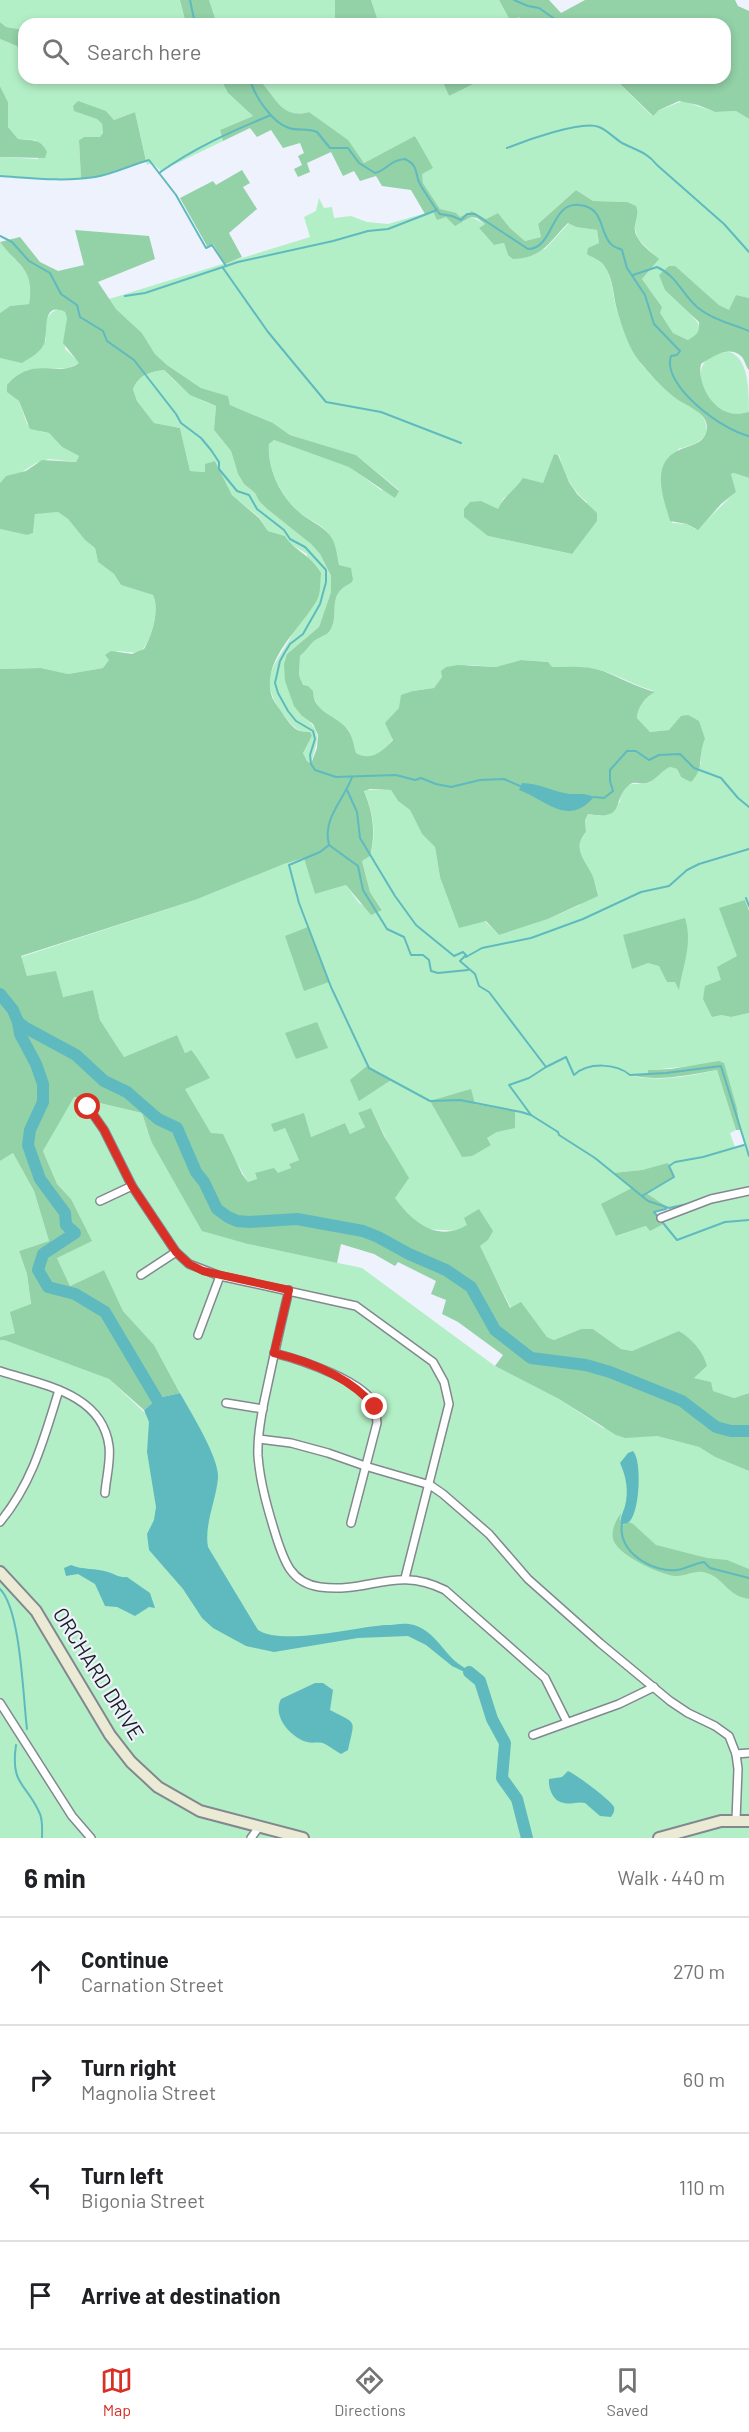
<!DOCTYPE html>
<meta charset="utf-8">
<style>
body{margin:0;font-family:Barlow,sans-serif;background:#f6f6f6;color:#202124}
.stop{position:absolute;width:18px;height:18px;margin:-14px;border:4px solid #d93025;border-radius:50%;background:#fff}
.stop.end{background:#d93025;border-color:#fff;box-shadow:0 2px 6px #0008}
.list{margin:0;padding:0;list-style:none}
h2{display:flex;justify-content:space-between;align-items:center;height:78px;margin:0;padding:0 24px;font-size:26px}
h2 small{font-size:20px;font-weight:400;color:#757577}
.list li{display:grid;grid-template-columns:39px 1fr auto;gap:18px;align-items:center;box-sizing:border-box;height:108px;padding:0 24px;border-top:2px solid #e0e0e0}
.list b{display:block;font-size:22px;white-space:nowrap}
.list p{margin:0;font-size:20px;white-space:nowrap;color:#757577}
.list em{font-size:20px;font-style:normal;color:#757577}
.icon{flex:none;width:33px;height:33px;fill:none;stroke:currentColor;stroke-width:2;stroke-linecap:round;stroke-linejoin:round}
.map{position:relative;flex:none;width:749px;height:1838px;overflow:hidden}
.search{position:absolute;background:#fff;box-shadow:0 3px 9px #0003;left:18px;right:18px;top:18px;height:66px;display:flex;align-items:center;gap:15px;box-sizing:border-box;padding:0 21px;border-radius:18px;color:#757577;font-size:22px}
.sheet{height:510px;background:#fff}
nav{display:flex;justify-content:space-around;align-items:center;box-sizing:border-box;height:84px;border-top:2px solid #e0e0e0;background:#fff;font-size:16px;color:#757577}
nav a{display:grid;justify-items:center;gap:3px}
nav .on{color:#d93025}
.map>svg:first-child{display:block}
.green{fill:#b3efc6;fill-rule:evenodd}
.forest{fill:#93d1a7;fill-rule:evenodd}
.water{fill:#5fbabf}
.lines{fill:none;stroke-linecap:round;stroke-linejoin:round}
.stream{stroke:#5fbabf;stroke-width:2}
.river{stroke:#5fbabf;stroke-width:12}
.street-casing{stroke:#838790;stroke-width:10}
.secondary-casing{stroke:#838790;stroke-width:14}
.street{stroke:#fff;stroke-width:7}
.secondary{stroke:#ebead4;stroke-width:10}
.route{stroke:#d93025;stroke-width:8}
.labels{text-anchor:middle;stroke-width:4.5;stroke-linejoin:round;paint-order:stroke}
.street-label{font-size:21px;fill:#1b1c1f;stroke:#eef2fc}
</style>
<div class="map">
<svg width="749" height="1838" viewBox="0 0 749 1838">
<rect width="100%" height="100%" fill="#eef2fc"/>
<!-- green -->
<g class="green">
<path d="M0,0h180l6,24h-162v6l-18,-3 -6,-5z"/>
<path d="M209,0h126v24h-118z"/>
<path d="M371,0h128l12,22 8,-5 8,7h-107l-3,-4 -19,4h-19z"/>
<path d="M0,39l17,7 5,14h2v18h196l8,15 25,23 -33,14 3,11 -62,30 -9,-8 -5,2 -12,-53 -21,8 -8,-9 -9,8 5,5 1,10 -3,3h-16l-5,3 2,39h-48l-33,-3v-19l38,2 -2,-19 -18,-1 -10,-12v-25l-8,-16z"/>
<path d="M257,78h89l1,2 7,-2h87l8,18 34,-18h131l38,38 7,-6 24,-9 32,11 21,-1 13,8v179l-13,-3 -6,16 -11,-6 -26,-23 -1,34c11,10 9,17 -4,24l-15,-7 -14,-20 3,-6 -20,-28 16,-20 -20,-20 -11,-37 -34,-1 -17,-11 -38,34 3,13 -16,4 -15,-13 -12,-15 -12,6 -14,-8 -12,6 -20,-8 -17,-26 -7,-47 -52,27 -17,-23 -38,-28c-29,8 -33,-17 -52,-34z"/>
<path d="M319,198l5,10 8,-1 2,11 17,-2 16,6 21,2 45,-13 30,11 8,-5 14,7 -6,4 15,17 10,-2 4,12 37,-6 24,-26 7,4 21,3 2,13 -10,5 2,9c22,6 20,32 25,50 5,16 13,36 21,51 6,10 29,34 39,40 10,7 28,13 30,27 4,16 -16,21 -28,24l-6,74 15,1 8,5c6,-1 32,-30 41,-37l-5,-18 3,-1 15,5v433l-4,-11 -8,57 -16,23v35l10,2 18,-4v175l-80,20 -23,-15 21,-29 -25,6 -28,3 19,15 -31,17 15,31 29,-10 17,-2 -3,-4 62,-22 27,-5v200l-15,5 -22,-7 -2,-9 -16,-4 13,-12 -27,-35 -48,20 -11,-2 -28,-20h-12l-27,11 -7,-3 -26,-34 -10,5 -32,-62 9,-6 -20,-15 -10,6 -32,-2 -19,-13 -12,-18v-41l-24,-49 -13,6 7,13 -15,7 -5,-11 -34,14 -26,-9 14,32 -10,4 2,4 -14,6h-22l2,5 -9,3 -14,-24 -23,-25 -26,-44 12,-30 -4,-9 -8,3 -8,-18 -53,22 -24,-37 -7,-30 -30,7 -36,-21 -6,-19 174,-57 89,-36 21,-6 10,36 31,-9 13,18 17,10 6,-4 -12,-17 -8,-31 8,-5c7,-23 3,-43 -6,-66h27l7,11 12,9 12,24 13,13 5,30 54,53 5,5 49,-16 32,-14 7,-39c-10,-10 -10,-23 -1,-34l-1,-12 3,-6 13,2 19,-14c3,-29 21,-12 31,-21 7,-5 11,-11 19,-14l7,2 4,8 20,-13 -1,-13 5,-12 -36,-9 -19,2 -13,-14c0,-10 9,-21 17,-27 -19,-5 -35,-16 -54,-21 -16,-4 -32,-3 -49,-3l-3,-5 -27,-2 -25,7 -28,-2 -26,12 -8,11 -21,3c-9,21 -23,81 -57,62l-7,-23 -30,-22 -6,-12 -10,-11 -4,-10 1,-19c5,-4 8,-9 13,-14 4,-4 12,-6 16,-10 13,-18 -5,-36 22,-49l-1,-15 -11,-3c-1,-10 -4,-23 -10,-31 -8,-11 -22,-14 -31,-23 -18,-17 -31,-43 -29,-67l5,-4 76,27 31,23h18l-43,-35 -66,-20 -17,-12 -43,-18 -2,-9 -27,-8 -34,-23 -12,-11 -13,-21 -26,-24 -7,-10 201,-62 -6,-20 12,-6zM554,454l5,1c6,19 12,35 28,47l-16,52 -83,-18 15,-37 12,-10 8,-10 20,4zM723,1063l14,45 3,22 5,15 -10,2 -5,-14 6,-3 -19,-60c-26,6 -58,12 -84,6l16,-2v-4zM430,1101l44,3 23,28 -10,6 4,7 -29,12z"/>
<path d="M0,242l28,32 4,12 -3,18 -19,2 -10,7z"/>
<path d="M59,309l6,3 2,5 -2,32 15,14 -12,5 -41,2 -13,27 5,4 8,23 15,8 7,1 13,14 17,9 -3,6 -27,-3 -13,4 -17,11 -13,2 -6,7v-125l22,4 24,-22c-1,-13 -2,-27 13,-31z"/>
<path d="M729,352c20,5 20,40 20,60 -6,1 -13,3 -19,2 -27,-6 -49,-60 -1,-62z"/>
<path d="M164,370c13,15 32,30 52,36l-2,24 17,21 7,23 6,10 11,9 4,8 7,7 45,36 9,10 11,23v15l-12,35 -32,27 15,62c23,16 14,26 9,48l-4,-3 -4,-8 9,-17c-18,-7 -20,-10 -31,-25 -27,-38 1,-50 14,-83 7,-16 9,-55 12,-74l-18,-11 -4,-7 -17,-5 -9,-14 -27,-22 -17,-34 -10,11 -15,-1 -10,-43 -26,-5 -17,-22 -4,-12c6,-14 16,-17 31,-19z"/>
<path d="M58,512l10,7 17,21 10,8 3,14 16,12 7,11 32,10c7,14 -1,48 -14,58l-22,-2 -14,17 -35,6 -27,-6 -41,1v-140l27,6 6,-2 2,-20z"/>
<path d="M73,1097l69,16 9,28 97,103 114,24 133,98 64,33 44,29 54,8 42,11 16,10 34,14v367h-749v-498h4l105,39 36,34 37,-17 -28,-51 -31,-34 -19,-41 -34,16 -13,-28 14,-59 -14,-15 -14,-33z"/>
<path d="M13,1153l21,38 15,50 -30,10 8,23 4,31 -16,24v4l-15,4v-176z"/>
</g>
<!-- forest -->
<g class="forest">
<path d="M180,0h29l8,24h-31z"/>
<path d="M335,0h36l8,24h-44z"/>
<path d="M499,0h50l12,13 24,-13h150l3,6 11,5v108l-13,-8 -21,1 -17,-7 -19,-4 -20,9 -6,6 -39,-38h111v-54h-198l-5,-2 -3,-5 -8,5z"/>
<path d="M0,22l6,5 18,3v30h-2l-5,-14 -17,-7z"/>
<path d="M220,78h37c19,17 23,42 52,34l39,28 16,23 51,-27 18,32 -11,6 1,9 17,26 16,4 4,4 12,-6 14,8 12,-6 12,15 15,13 16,-4 -3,-13 38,-34 17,11 34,1 9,4c3,8 0,11 -1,19 -3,14 15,26 24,34l-17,20 20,28 -2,6 13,20 15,7c8,-5 12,-7 11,-18l-34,-32 -6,-15 10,-9h6l44,39 10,5 7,-15 13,3v72c-3,-3 -4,-9 -7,-13 -12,-13 -30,0 -41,7 -4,18 10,45 29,49 6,2 13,0 19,-1v66l-15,-5 -3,1 5,18 -15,12 -23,26 -11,-6 -17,-3c-4,-14 -10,-30 -9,-45 4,-38 45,-21 46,-49 0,-15 -23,-22 -33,-30 -12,-9 -25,-24 -35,-36 -11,-14 -18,-37 -23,-55 -3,-13 -3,-27 -11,-39 -5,-8 -11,-8 -18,-13l1,-6 11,-5 -2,-13 -21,-3 -8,-4c-19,19 -25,35 -55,36l-5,-4 -4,-12 -10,2 -15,-17 6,-4 -8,-6 -6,-1 -16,9 -9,-9 -9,3 -4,-9 -8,3 -14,-24 -29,-4 -6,-10 -16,5 -6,-10 -11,5 -12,-24 -24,11 3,9 -12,5 -4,-8 8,-4 -4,-9 6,-3 -4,-10 -17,5 -12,-18 -14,7 -7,-9 -27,13 -3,-11 33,-14 -25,-23z"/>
<path d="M441,78h42v1l-34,17z"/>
<path d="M0,86l8,16v25l10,12c15,2 22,-1 29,13l-2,6 -45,-1z"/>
<path d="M78,101l28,10 8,9 21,-8 11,49 -48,15 -17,3 -2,-39 5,-3h16l3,-4 -1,-9 -5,-5 -23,-8 -1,-5z"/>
<path d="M242,170l8,13 -7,4 14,22 -28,24 13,24 -17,7 -12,-20 -6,2 -27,-48 33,-17 3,4z"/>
<path d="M75,230l74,6 6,23 -57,23 18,27 26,24 13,21 12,11 34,23 27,8 2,9 43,18 17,12 66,20 43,36 -4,7 -46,-31 -75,-27 -5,4c-2,24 11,51 29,67 9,9 22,13 31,23 7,8 8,20 10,31l12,3 2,12 -2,3c-27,13 -9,31 -22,49 -4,4 -12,6 -16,10 -5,5 -8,10 -13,14l-1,19 4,10 5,1 5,5c0,22 24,24 35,39 4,5 6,16 8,23 15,9 27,-2 37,-13l-8,-17 14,-15 2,-13 12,-4 21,-3 8,-11 -1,-6 5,-4 12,-2 38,2 25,-7 27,2 4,5c17,0 34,-2 51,4 18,7 33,16 52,21 -9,4 -18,16 -18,26l13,14 19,-2 12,-14 7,-1 11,6 6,18c-8,18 0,29 -14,43l-10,-5 -4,-8 -7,-2c-8,3 -15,14 -23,16 -6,2 -13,-3 -18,2 -18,15 -2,36 -41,29l-3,6 1,12c-15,18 0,28 7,45 2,6 3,13 5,19l-50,23 -49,16 -13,-14 -27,7 -19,-51 -5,-30 -13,-13 -12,-24 -12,-9 -7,-11 -21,-1 -6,2c9,22 12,42 6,65l-8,5 8,31 12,18 -11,5 -25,-30 -31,9 -11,-36 -20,6 -89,36 -174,56 6,20 29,-5 7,26 30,-7 7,30 24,37 53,-22 8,18 7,-3 18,28 -25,11 26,44 12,1 19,40 6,8 9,-3 -2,-6 19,-5 4,5 13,-5 -2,-4 10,-4 -14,-32 -11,4 -3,-8 33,-11 7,24 34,-14 5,11 15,-7 -7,-14 13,-5 13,28 25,42 -14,20c17,24 43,45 72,27l-3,-7 15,-9 14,22 -5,9 -8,6 30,62 11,-6 26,35 7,3 27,-11h12l28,20 11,2 47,-20c13,8 24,20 28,35l-13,12 17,4 2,9 21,7 15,-5v78l-34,-14 -16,-10 -42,-11 -32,2 -9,-3 -57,-36 -64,-33 8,-11 -45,-33 -16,-8 4,-14 -15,-6 5,-13 -38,-19 -3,4 -21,-12 -33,-10 -4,19 -89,-19 -46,-13 -51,-90 -9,-28 -68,-16 -31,54 14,33 14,15 21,42 -35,17 13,28 34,-16 19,41 31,34 26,48 -22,5 -14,12 -35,-31 -105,-39h-4v-3l15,-4 -5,-21 21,-8 -4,-30 -8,-23 30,-10 -15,-50 -21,-38 -13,8v-492l41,-1 27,6 35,-6 6,-8 -4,-5 6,-4 21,3 12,-5c8,-13 16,-40 9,-54l-32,-10 -7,-11 -16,-12 -3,-14 -10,-8 -17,-21 -10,-7 -23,2 -2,19 -6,2 -27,-6v-46l6,-7 20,-5 16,-11 34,2 3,-6 -17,-9 -13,-14 -19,-4 -11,-28 -12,-9v-7c27,-31 50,-6 72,-22l-16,-20 4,-25 -2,-6c-25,-12 -16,23 -21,32 -5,10 -13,13 -22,19l-22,-5v-45l10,-7 19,-2c6,-35 -10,-37 -29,-62l20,-5 20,25 18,9 26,-6zM164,370l26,25 26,11 -2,24 17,21 7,23 6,10 11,9 4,8 7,7 45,36 9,10 11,22v16l-12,35 -32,27 -3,10 1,17 9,25 8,10 11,8 5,11 -1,13 -6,16 -4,-3 -4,-8 9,-17 -2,-4c-13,1 -18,-5 -25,-15 -4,-7 -10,-13 -13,-20 -12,-37 29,-68 45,-97 4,-7 3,-19 4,-27 -11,-19 -28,-23 -36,-37l-17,-5 -9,-13 -27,-23 -17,-34 -10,3v8l-15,-1 -10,-43 -26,-5 -17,-22 -4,-12c6,-14 16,-17 31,-19z"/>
<path d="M554,454l4,1 11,27 8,12 20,19v8l-25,33 -84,-18 -24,-19v-8l6,-7 11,-1 17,8c6,-13 17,-19 25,-31l20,5z"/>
<path d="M745,900l4,11v102l-18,4 -10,-2 -9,2 -9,-18 2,-13 16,-6 -4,-13 20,-11 -18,-48z"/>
<path d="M685,918c8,26 -2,47 -6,72l-4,-8h-8l-8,-16 -11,-3 -16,6 -9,-34z"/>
<path d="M308,927l21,55 -25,9 -19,-55z"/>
<path d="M317,1022l11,26 -32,11 -11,-26z"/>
<path d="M719,1061l5,2 13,45 3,22h-4l-19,-60c-28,5 -59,12 -87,5l18,-1v-4l23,-1z"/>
<path d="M367,1066l24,14 -32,21 -9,-21z"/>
<path d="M471,1089l4,15 40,7v17l-18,4 -10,6 4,7 -19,11 -10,1 -32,-56z"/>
<path d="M668,1163l6,14 -28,16 23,15 -15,4 9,12 -13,7 -4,-5 -30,10 -15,-32 31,-16 -19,-15 29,-3z"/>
<path d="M621,1513l-1,6 3,6 6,-3 4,2 23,21 51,13 20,2 22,9v30c-23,-4 -24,-20 -42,-26 -11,-4 -22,4 -32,3 -16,-2 -58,-21 -62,-37 -2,-9 3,-19 8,-26z"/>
</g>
<!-- water -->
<g class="water">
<path d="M522,783c17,0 32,9 48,11 9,0 16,-1 24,3 -26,30 -46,4 -75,-7z"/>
<path d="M180,1393c10,18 40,66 38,85 -2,23 -14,47 -10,69l50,83c24,16 97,-3 128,-5 9,0 18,-3 28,0 19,6 28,24 41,36 9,8 18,10 25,20l-5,-4 -23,-11 -26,-21 -18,-9 -50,2 -84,14 -28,-6 -33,-18 -11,-10 -19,-29 -34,-39 -2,-16 7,-14 2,-13 -9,-55 2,-30 -5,-12 14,-12z"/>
<path d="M633,1451c9,9 7,59 -3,70 -3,3 -6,3 -9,3 -1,-7 2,-11 4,-18 4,-15 1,-30 -5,-43l8,-10z"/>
<path d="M71,1565c11,5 25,3 37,7 7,2 11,6 19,5l23,16 5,15 -6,-1 -14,9 -18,-9 -12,-1 -10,-22 -17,-10 -12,2 -2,-8z"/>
<path d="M315,1683h8l10,7 -3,20c28,15 25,8 18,40l-7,4c-6,-3 -10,-7 -16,-10 -6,-3 -12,0 -18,-2 -17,-5 -35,-26 -26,-43z"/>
<path d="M568,1771c6,2 44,30 46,36 1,4 -1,7 -3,10l-11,-1 -15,-13c-7,-2 -14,2 -21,0 -11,-1 -16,-15 -15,-24l13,-2z"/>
</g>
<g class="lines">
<!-- stream -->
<g class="stream">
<path d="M190,0l5,24"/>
<path d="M514,0l14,6 11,2 20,14 16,2"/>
<path d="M250,78c3,16 22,45 39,50 8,3 19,0 28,4l13,16h18l11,15 16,10c12,-3 15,-13 30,-14 16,8 8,15 16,27 4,6 15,24 19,28l12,2 9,4 6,-6h8l53,35c26,0 22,-47 51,-44 25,2 20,25 31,38 3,4 8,5 12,7l5,18 18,27 9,29 26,27 -3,4 -6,1c-10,29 52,75 78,80"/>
<path d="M507,148c17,-7 75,-28 92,-21 8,3 15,11 23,16 14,7 25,9 35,22l67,59 25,28"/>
<path d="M159,173l17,22 30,53 6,-3 14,21"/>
<path d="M0,176c31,2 63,6 95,1 18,-3 36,-12 54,-17l10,13c35,-25 73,-42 112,-58"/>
<path d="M0,236l12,6 17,19 21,12 11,21 16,11 3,12 23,14 4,10 27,19 42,54 5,9 20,15 10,12 8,12v7l18,22 12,4 8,14 27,21 6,9 15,8 21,23v12l-6,22 -17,30 -13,10 -5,8 -5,9 -5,22 3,10 10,18 8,10 17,10 2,8 -5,16 1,9 4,6 21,7 60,-2 19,5 6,-2 15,6 15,3 29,-7 24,-1 18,8"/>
<path d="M223,268l45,64 58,70 55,10 80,31"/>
<path d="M633,275l24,-8c20,9 25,27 40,40 14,12 35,17 52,24"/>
<path d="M125,296l20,-3 93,-31 95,-21 35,-10 20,-2 49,-19"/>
<path d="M352,777c-8,23 -30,41 -23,68l29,21 5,24 24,39 17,8 7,18h12l6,5 2,11 7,2 30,-3"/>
<path d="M347,790l10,22 3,26 35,58 21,29 38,31 9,-4 3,3 -6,6 15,13 4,12 10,6 57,75 20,-10 8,18c14,-13 42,-12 56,0l36,-2 55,-7 28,90"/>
<path d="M594,797l10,1 9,-7 -3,-10v-11l17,-19h9l13,9 10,-5 21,-1 14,14 27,10 17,20 11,9"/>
<path d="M329,845l-9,7 -31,13 10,38 32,84 38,81 61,33 30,-1 61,12 10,3 27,17 1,3 36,23 53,43 21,7 23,-5"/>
<path d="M746,898l3,8"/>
<path d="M466,957l16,-9 49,-10 52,-19 58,-27 28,-6 18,-16 12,-6 50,-15"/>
<path d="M531,1115l-22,-30 20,-7 17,-11"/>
<path d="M726,1193l21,-5"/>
<path d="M642,1196l32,-19 -5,-11 6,-4 28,-5 41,-12"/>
<path d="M666,1209l-12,3 23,28 48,-18 24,-2"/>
<path d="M622,1524c-5,28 31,49 55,46 9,-1 18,-7 27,-8l6,6 39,10"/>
<path d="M0,1589c21,21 23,109 27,140"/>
<path d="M16,1745c-6,41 11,38 24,69 3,7 2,17 2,24"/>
</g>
<!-- river -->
<g class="river">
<path d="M0,994l13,16 5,12 2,12 16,30 7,20v18l-13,28 -2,15 12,34 25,34 1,12 9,8 -32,21 -5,16 10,17 27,7 30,18 60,101"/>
<path d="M18,1022l8,6 50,27 28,26 23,11 31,27 19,9 19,44 8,10 13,27 11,8 9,4 12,1 48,-3 66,12 15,6 31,17 37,16 25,17 24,43 36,28 55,7 24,7 72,29 34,26 15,4h18"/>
<path d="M469,1672l11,9 12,38 13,24 -3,35 15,21 10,39"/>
</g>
<!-- street casing -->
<g class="street-casing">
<g id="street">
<path d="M88,1107l16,23 28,56 44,66 13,12 31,12 136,30 77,56 11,20 5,22 -44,174"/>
<path d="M100,1201l32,-15"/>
<path d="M661,1218l50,-19 38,-8"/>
<path d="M141,1275l35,-23"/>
<path d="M289,1290c-8,33 -15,65 -22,98 -5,22 -10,46 -9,68 2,27 10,54 18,80 8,25 15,47 44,51 48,7 76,-22 125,3l100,88 22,44"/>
<path d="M198,1335l22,-59"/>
<path d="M274,1353c24,6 95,29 102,55 1,5 0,10 1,15l-26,100"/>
<path d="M0,1371c42,14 102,22 109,75 2,15 -3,32 -4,47"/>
<path d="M226,1403l37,6"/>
<path d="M259,1439l32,4 37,10 37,13 65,19 13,9 46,40 39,45 72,64 70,58 18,12 27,13 14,10 7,18 2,15 -2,51"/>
<path d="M0,1522c33,-40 44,-84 59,-132"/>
<path d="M0,1703l72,113 19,22"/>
<path d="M533,1735l86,-31 35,-17"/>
<path d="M736,1754l13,-1"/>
<path d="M251,1838l8,-11"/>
</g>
</g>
<!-- secondary casing -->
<g class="secondary-casing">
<g id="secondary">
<path d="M0,1572l36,39 74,124 21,27 27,25 42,24 103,27"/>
<path d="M659,1838l62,-17h28"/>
</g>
</g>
<!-- street -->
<use href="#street" class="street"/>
<!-- secondary -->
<use href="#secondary" class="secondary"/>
</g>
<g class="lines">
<!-- route -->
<path class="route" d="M88,1107l16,23 28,56 44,66 13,12 14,7 86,19 -15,63c38,9 76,24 101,54"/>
</g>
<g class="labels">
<!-- street labels -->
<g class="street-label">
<text transform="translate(98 1674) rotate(58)" y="7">ORCHARD DRIVE</text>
</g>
</g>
</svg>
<div class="stop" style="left:88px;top:1107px"></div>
<div class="stop end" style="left:375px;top:1407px"></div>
<div class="search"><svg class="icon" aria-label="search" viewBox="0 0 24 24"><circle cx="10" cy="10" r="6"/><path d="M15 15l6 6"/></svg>Search here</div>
</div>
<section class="sheet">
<h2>6 min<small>Walk · 440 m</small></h2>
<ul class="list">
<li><svg class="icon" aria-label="ahead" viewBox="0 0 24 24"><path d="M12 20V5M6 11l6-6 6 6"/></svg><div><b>Continue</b><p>Carnation Street</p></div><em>270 m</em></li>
<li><svg class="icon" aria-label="right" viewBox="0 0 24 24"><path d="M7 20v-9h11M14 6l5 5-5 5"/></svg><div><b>Turn right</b><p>Magnolia Street</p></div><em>60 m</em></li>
<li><svg class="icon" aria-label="left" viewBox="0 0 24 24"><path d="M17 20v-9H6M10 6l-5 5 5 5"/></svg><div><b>Turn left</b><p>Bigonia Street</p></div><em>110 m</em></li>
<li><svg class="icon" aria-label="arrive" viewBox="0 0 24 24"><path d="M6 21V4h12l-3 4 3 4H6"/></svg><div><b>Arrive at destination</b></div></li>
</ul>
</section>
<nav>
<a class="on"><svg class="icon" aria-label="map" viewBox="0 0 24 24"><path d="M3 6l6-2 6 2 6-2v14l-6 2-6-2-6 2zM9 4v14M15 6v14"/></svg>Map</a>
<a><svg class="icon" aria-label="directions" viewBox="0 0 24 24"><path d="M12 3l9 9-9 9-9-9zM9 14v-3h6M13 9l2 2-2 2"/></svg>Directions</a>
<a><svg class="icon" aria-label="saved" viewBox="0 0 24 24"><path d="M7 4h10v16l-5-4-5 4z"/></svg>Saved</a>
</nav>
